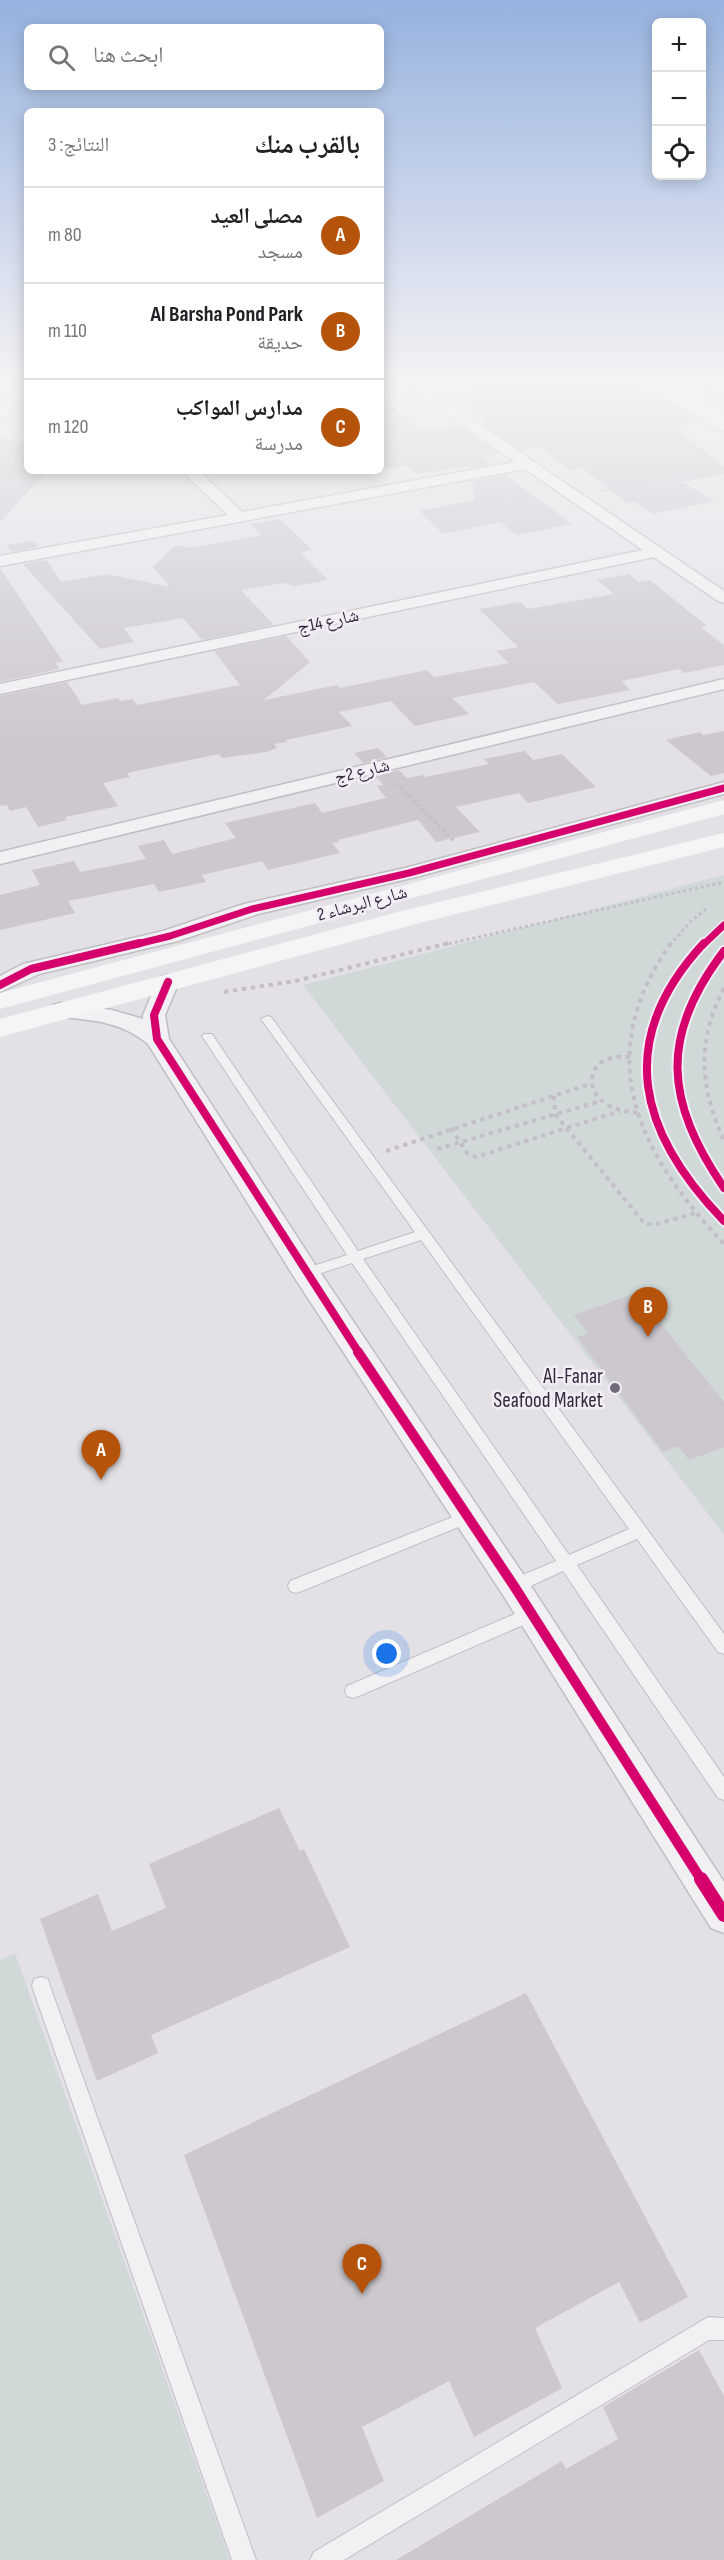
<!DOCTYPE html>
<html lang="ar">
<meta charset="utf-8">
<style>
body{margin:0;font-family:"Sofia Sans Condensed","Noto Naskh Arabic",sans-serif;background:#f6f6f6;color:#202124;direction:rtl}
.controls{position:absolute;right:18px;top:18px;display:grid;overflow:hidden;border-radius:9px;box-shadow:0 3px 15px #0003}
.controls button{width:54px;height:54px;display:grid;place-items:center;padding:0;border:0;border-bottom:2px solid #e0e0e0;background:#fff;color:#202124;font:30px sans-serif}
.you{position:absolute;left:387px;top:1654px;width:21px;height:21px;margin:-15px;border:4px solid #fff;border-radius:50%;background:#1a73e8;box-shadow:0 0 0 9px #1a73e833}
.badge{display:grid;place-items:center;width:39px;height:39px;border-radius:50%;background:#b45309;color:#fff;font-size:20px;font-weight:700}
.pin{position:absolute;translate:-50% -50px;filter:drop-shadow(0 2px 3px #0008)}
.pin::after{content:'';position:absolute;top:32px;width:21px;height:18px;background:inherit;clip-path:polygon(0 0,100% 0,50% 100%)}
.list{margin:0;padding:0;list-style:none}
h2{display:flex;justify-content:space-between;align-items:center;height:78px;margin:0;padding:0 24px;font-size:26px}
h2 small{font-size:20px;font-weight:400;color:#757577}
.list li{display:grid;grid-template-columns:39px 1fr auto;gap:18px;align-items:center;box-sizing:border-box;height:96px;padding:0 24px;border-top:2px solid #e0e0e0}
.list b{display:block;font-size:22px;white-space:nowrap}
.list p{margin:0;font-size:20px;white-space:nowrap;color:#757577}
.list em{font-size:20px;font-style:normal;color:#757577}
.icon{flex:none;width:33px;height:33px;fill:none;stroke:currentColor;stroke-width:2;stroke-linecap:round;stroke-linejoin:round}
.map{position:relative;flex:none;width:724px;height:2560px;overflow:hidden;direction:ltr}
.search{position:absolute;background:#fff;box-shadow:0 3px 15px #0003;left:24px;top:24px;width:360px;height:66px;display:flex;align-items:center;gap:15px;box-sizing:border-box;padding:0 21px;border-radius:9px;color:#757577;font-size:22px}
.panel{position:absolute;background:#fff;box-shadow:0 3px 15px #0003;left:24px;top:108px;width:360px;height:366px;border-radius:9px;direction:rtl}
.map>svg:first-child{display:block}
.green{fill:#d0d9d8}
.building{fill:#ccc8ce}
.lines{fill:none;stroke-linecap:round;stroke-linejoin:round}
.lane-casing{stroke:#c1bec3;stroke-width:2}
.street-casing{stroke:#c1bec3;stroke-width:3}
.path-far2{stroke:#c4bfc6;stroke-width:2;stroke-dasharray:2 2;stroke-linecap:butt}
.path-far1{stroke:#c4bfc6;stroke-width:3;stroke-dasharray:3 3;stroke-linecap:butt}
.path{stroke:#c4bfc6;stroke-width:4;stroke-dasharray:4.5 4.5;stroke-linecap:butt}
.lane{fill:#f2f0f2;fill-rule:evenodd}
.street{fill:#f2f0f2;fill-rule:evenodd}
.secondary{fill:#f5f5f6;fill-rule:evenodd}
.cycleway-far3-casing{stroke:#f2eef6;stroke-width:10}
.cycleway-far2-casing{stroke:#f2eef6;stroke-width:12}
.cycleway-far1-casing{stroke:#f2eef6;stroke-width:14}
.cycleway-casing{stroke:#f2eef6;stroke-width:17}
.cycleway-far3{stroke:#d6006c;stroke-width:7}
.cycleway-far2{stroke:#d6006c;stroke-width:8}
.cycleway-far1{stroke:#d6006c;stroke-width:10}
.cycleway{stroke:#d6006c;stroke-width:14}
.poi-dot{fill:#726979;stroke:#f2eef6;stroke-width:2}
.labels{text-anchor:middle;stroke-width:5;stroke-linejoin:round;paint-order:stroke}
.far-street-label{font-size:18px;fill:#35283f;stroke:#f2eef6}
.poi-label{font-size:21px;fill:#35283f;stroke:#f2eef6;text-anchor:end}
</style>
<div class="map">
<svg width="724" height="2560" viewBox="0 0 724 2560">
<rect width="100%" height="100%" fill="#e4e1e6"/>
<!-- green -->
<g class="green">
<path d="M724,875v660l-421,-550z"/>
<path d="M15,1953l215,607h-230v-600z"/>
</g>
<!-- building -->
<g class="building">
<path d="M494,381h136l5,5 1,11 16,-3 48,29 -24,4 48,41v6l-42,8 32,19 -61,13 -18,-12 -7,1 -47,-35 -11,2 -30,-23 -19,4 -40,-28 6,-1 -23,-18 23,-4 -21,-14z"/>
<path d="M381,399l44,33 35,-6 40,28 -17,3 9,7 -22,4 -1,-2 -52,8 -10,-9 -26,5z"/>
<path d="M0,439l27,3v29h20l-47,51z"/>
<path d="M506,475l66,49 -55,11 -17,-13 -57,12 -23,-23 55,-11 -3,-19z"/>
<path d="M280,519l32,31 -12,2 28,28 -33,6 -11,-3 -43,7 33,35 -72,15 -19,-22 -59,10 10,14 -34,7 -77,-85 24,-4 14,22 46,-8 63,13 -17,-20 23,-22 15,3 71,-13 -11,-11z"/>
<path d="M34,541l4,6 -26,5 -6,-7z"/>
<path d="M0,568l63,94 -8,1 4,6 -59,13z"/>
<path d="M629,574l10,8 11,-2 57,46 -6,1 23,18v20l-40,8 -5,-4 -57,12 8,9 -72,14 -24,-22 -82,16 17,16 -54,12 -24,-25 -52,11 13,14 -66,14 1,2 -13,2 3,4 -11,4 -44,6 -3,-4 -92,19 3,4 -27,6 15,23 -53,11 2,3 -29,7 -12,-20 -16,4 -3,-6 -7,1v-110l67,-14 15,23 36,-7 2,3 13,-2 4,6 103,-20 -26,-34 72,-15 24,26 -46,38 73,-15 3,3 87,-18 7,7 75,-14 -13,-12 22,-4 -39,-38 41,-7 8,7 86,-15 -17,-14z"/>
<path d="M724,731v42l-13,3 -45,-36 34,-8 3,3z"/>
<path d="M378,748l9,9 -24,6 -9,-10z"/>
<path d="M525,751l8,9 29,-6 34,33 -68,16 -9,-10 -63,14 24,25 -44,10 -18,-22 -80,20 2,2 -8,1 8,10 -72,17 -6,-9 -60,14 4,7 -47,10 -5,-8 -86,17 7,12 -75,17v-35l40,-10 -8,-15 42,-9 6,11 66,-13 -8,-13 26,-6 8,14 64,-16 -11,-15 90,-20 7,10 64,-15 -9,-12 7,-1 -9,-9 24,-6 8,8 16,-3 2,2 64,-13 -5,-5z"/>
<path d="M636,1293l88,109v45l-35,13 -11,-14 -15,6 -86,-115 11,-4 -14,-18z"/>
<path d="M279,1808l21,43 4,-2 46,98 -199,88 7,18 -61,28 -57,-162 58,-25 14,37 54,-23 -17,-44z"/>
<path d="M526,1993l162,304 -48,26 -21,-41 -84,46 27,60 -88,49 -25,-56 -87,46 22,54 -67,37 -133,-363z"/>
<path d="M699,2350l25,46v164h-328l166,-99 4,8 52,-30 -15,-32z"/>
</g>
<g class="lines">
<!-- lane casing -->
<g class="lane-casing">
<g id="lane">
<path d="M267,1016l4,1 453,617v20l-6,-2 -81,-113 -60,26 147,212v23l-6,-2 -155,-227 -43,20 -6,2 -6,-2 -2,-5 2,-5 48,-20 -204,-298 -46,15 -7,-5 2,-3 46,-15 -145,-219 2,-2h8l146,217 57,-19 -154,-213zM421,1240l208,289 -60,26 -206,-296z"/>
<path d="M468,1511l5,2 3,4 -3,4 -171,70 -6,2 -6,-2 -2,-5 2,-5z"/>
<path d="M531,1607l6,2 2,5 -2,5 -178,77 -6,2 -6,-2 -2,-5 2,-5z"/>
<path d="M41,1977l7,2 2,7 206,574h-24l-200,-574 2,-7z"/>
<path d="M708,2317l16,1v22h-15l-365,220h-34l4,-8z"/>
</g>
</g>
<!-- street casing -->
<g class="street-casing">
<g id="street">
<path d="M400,381h15l309,210v12l-6,-2 -64,-44 -654,137v-10l643,-134 -118,-81 -525,97v-10l228,-41 -38,-36 -5,-8h14l43,41 273,-50z"/>
<path d="M632,381h17l75,41v10z"/>
<path d="M697,381h16l11,7v9z"/>
<path d="M27,386v11l-22,20 -5,1v-11l22,-20z"/>
<path d="M724,679v10l-724,175v-12z"/>
<path d="M724,782v12l-308,83 -158,37 -80,27 -139,33 -39,18v-16l23,-12 140,-33 81,-27 161,-36z"/>
<path d="M168,975l8,2 3,5 -14,33 4,24 147,227 209,311 199,305v51l-13,-5 -208,-333 -207,-315 -148,-236c-26,-22 -55,-24 -87,-27l-8,-2 -3,-5 3,-5 8,-2 51,7 31,9v-4l14,-33 3,-5z"/>
</g>
</g>
<!-- path-far2 -->
<g class="path-far2">
<path d="M0,446l27,3"/>
<path d="M601,491l123,-25"/>
</g>
<!-- path-far1 -->
<g class="path-far1">
<path d="M396,783l58,58"/>
<path d="M443,945l281,-63"/>
<path d="M670,945l20,-23 16,-13"/>
</g>
<!-- path -->
<g class="path">
<path d="M671,943c-81,115 -33,209 53,301"/>
<path d="M724,988c-28,54 -24,99 0,153"/>
<path d="M224,992l71,-11 154,-38"/>
<path d="M630,1057c-6,0 -13,-1 -19,1 -24,6 -25,33 -5,46 10,6 20,7 31,9"/>
<path d="M554,1096l1,18 90,110h12l38,-11"/>
<path d="M451,1128l16,25 9,4 144,-46"/>
<path d="M437,1149l164,-48"/>
<path d="M386,1151l204,-67"/>
</g>
<!-- lane -->
<use href="#lane" class="lane"/>
<!-- street -->
<use href="#street" class="street"/>
<!-- secondary -->
<g class="secondary">
<path d="M652,381h20l52,30v12z"/>
<path d="M724,800v14l-724,195v-16z"/>
<path d="M724,833v14l-308,77 -416,113v-18l398,-107z"/>
</g>
<!-- cycleway-far3 casing -->
<g class="cycleway-far3-casing">
<g id="cycleway-far3">
<path d="M133,945l37,-9 82,-27 157,-36 315,-85"/>
<path d="M703,945l21,-20"/>
</g>
</g>
<!-- cycleway-far2 casing -->
<g class="cycleway-far2-casing">
<g id="cycleway-far2">
<path d="M704,943c-91,98 -65,190 20,278"/>
<path d="M724,951c-65,85 -59,150 0,237"/>
<path d="M168,982l-14,33 3,24 202,314"/>
<path d="M0,985l31,-16 109,-26"/>
</g>
</g>
<!-- cycleway-far1 casing -->
<g class="cycleway-far1-casing">
<path id="cycleway-far1" d="M358,1352l156,234 188,295"/>
</g>
<!-- cycleway casing -->
<g class="cycleway-casing">
<path id="cycleway" d="M701,1879l23,36"/>
</g>
<!-- cycleway-far3 -->
<use href="#cycleway-far3" class="cycleway-far3"/>
<!-- cycleway-far2 -->
<use href="#cycleway-far2" class="cycleway-far2"/>
<!-- cycleway-far1 -->
<use href="#cycleway-far1" class="cycleway-far1"/>
<!-- cycleway -->
<use href="#cycleway" class="cycleway"/>
</g>
<!-- sky -->
<linearGradient id="sky" x2="0" y2="1"><stop stop-color="#97b2df"/><stop offset="0.51" stop-color="#f3f2f4"/><stop offset="1" stop-color="#f3f2f4" stop-opacity="0"/></linearGradient>
<rect width="724" height="740" fill="url(#sky)"/>
<!-- markers -->
<circle class="poi-dot" cx="615" cy="1388" r="6"/>
<g class="labels">
<!-- far-street labels -->
<g class="far-street-label">
<text transform="translate(328 621) rotate(-12)" y="6">شارع 14ج</text>
<text transform="translate(362 771) rotate(-14)" y="6">شارع 2ج</text>
<text transform="translate(362 903) rotate(-15)" y="6">شارع البرشاء 2</text>
</g>
<!-- poi labels -->
<g class="poi-label">
<text x="603" y="1383">Al-Fanar<tspan x="603" dy="24">Seafood Market</tspan></text>
</g>
</g>
</svg>
<div class="controls">
<button>+</button>
<button>−</button>
<button><svg class="icon" aria-label="locate" viewBox="0 0 24 24"><circle cx="12" cy="12" r="6"/><path d="M12 2v4M12 18v4M2 12h4M18 12h4"/></svg></button>
</div>
<div class="you"></div>
<div class="pin badge" style="left:101px;top:1480px">A</div>
<div class="pin badge" style="left:648px;top:1337px">B</div>
<div class="pin badge" style="left:362px;top:2294px">C</div>
<div class="search"><svg class="icon" aria-label="search" viewBox="0 0 24 24"><circle cx="10" cy="10" r="6"/><path d="M15 15l6 6"/></svg>ابحث هنا</div>
<section class="panel">
<h2>بالقرب منك<small>النتائج: 3</small></h2>
<ul class="list">
<li><span class="badge">A</span><div><b>مصلى العيد</b><p>مسجد</p></div><em>80 m</em></li>
<li><span class="badge">B</span><div><b>Al Barsha Pond Park</b><p>حديقة</p></div><em>110 m</em></li>
<li><span class="badge">C</span><div><b>مدارس المواكب</b><p>مدرسة</p></div><em>120 m</em></li>
</ul>
</section>
</div>
